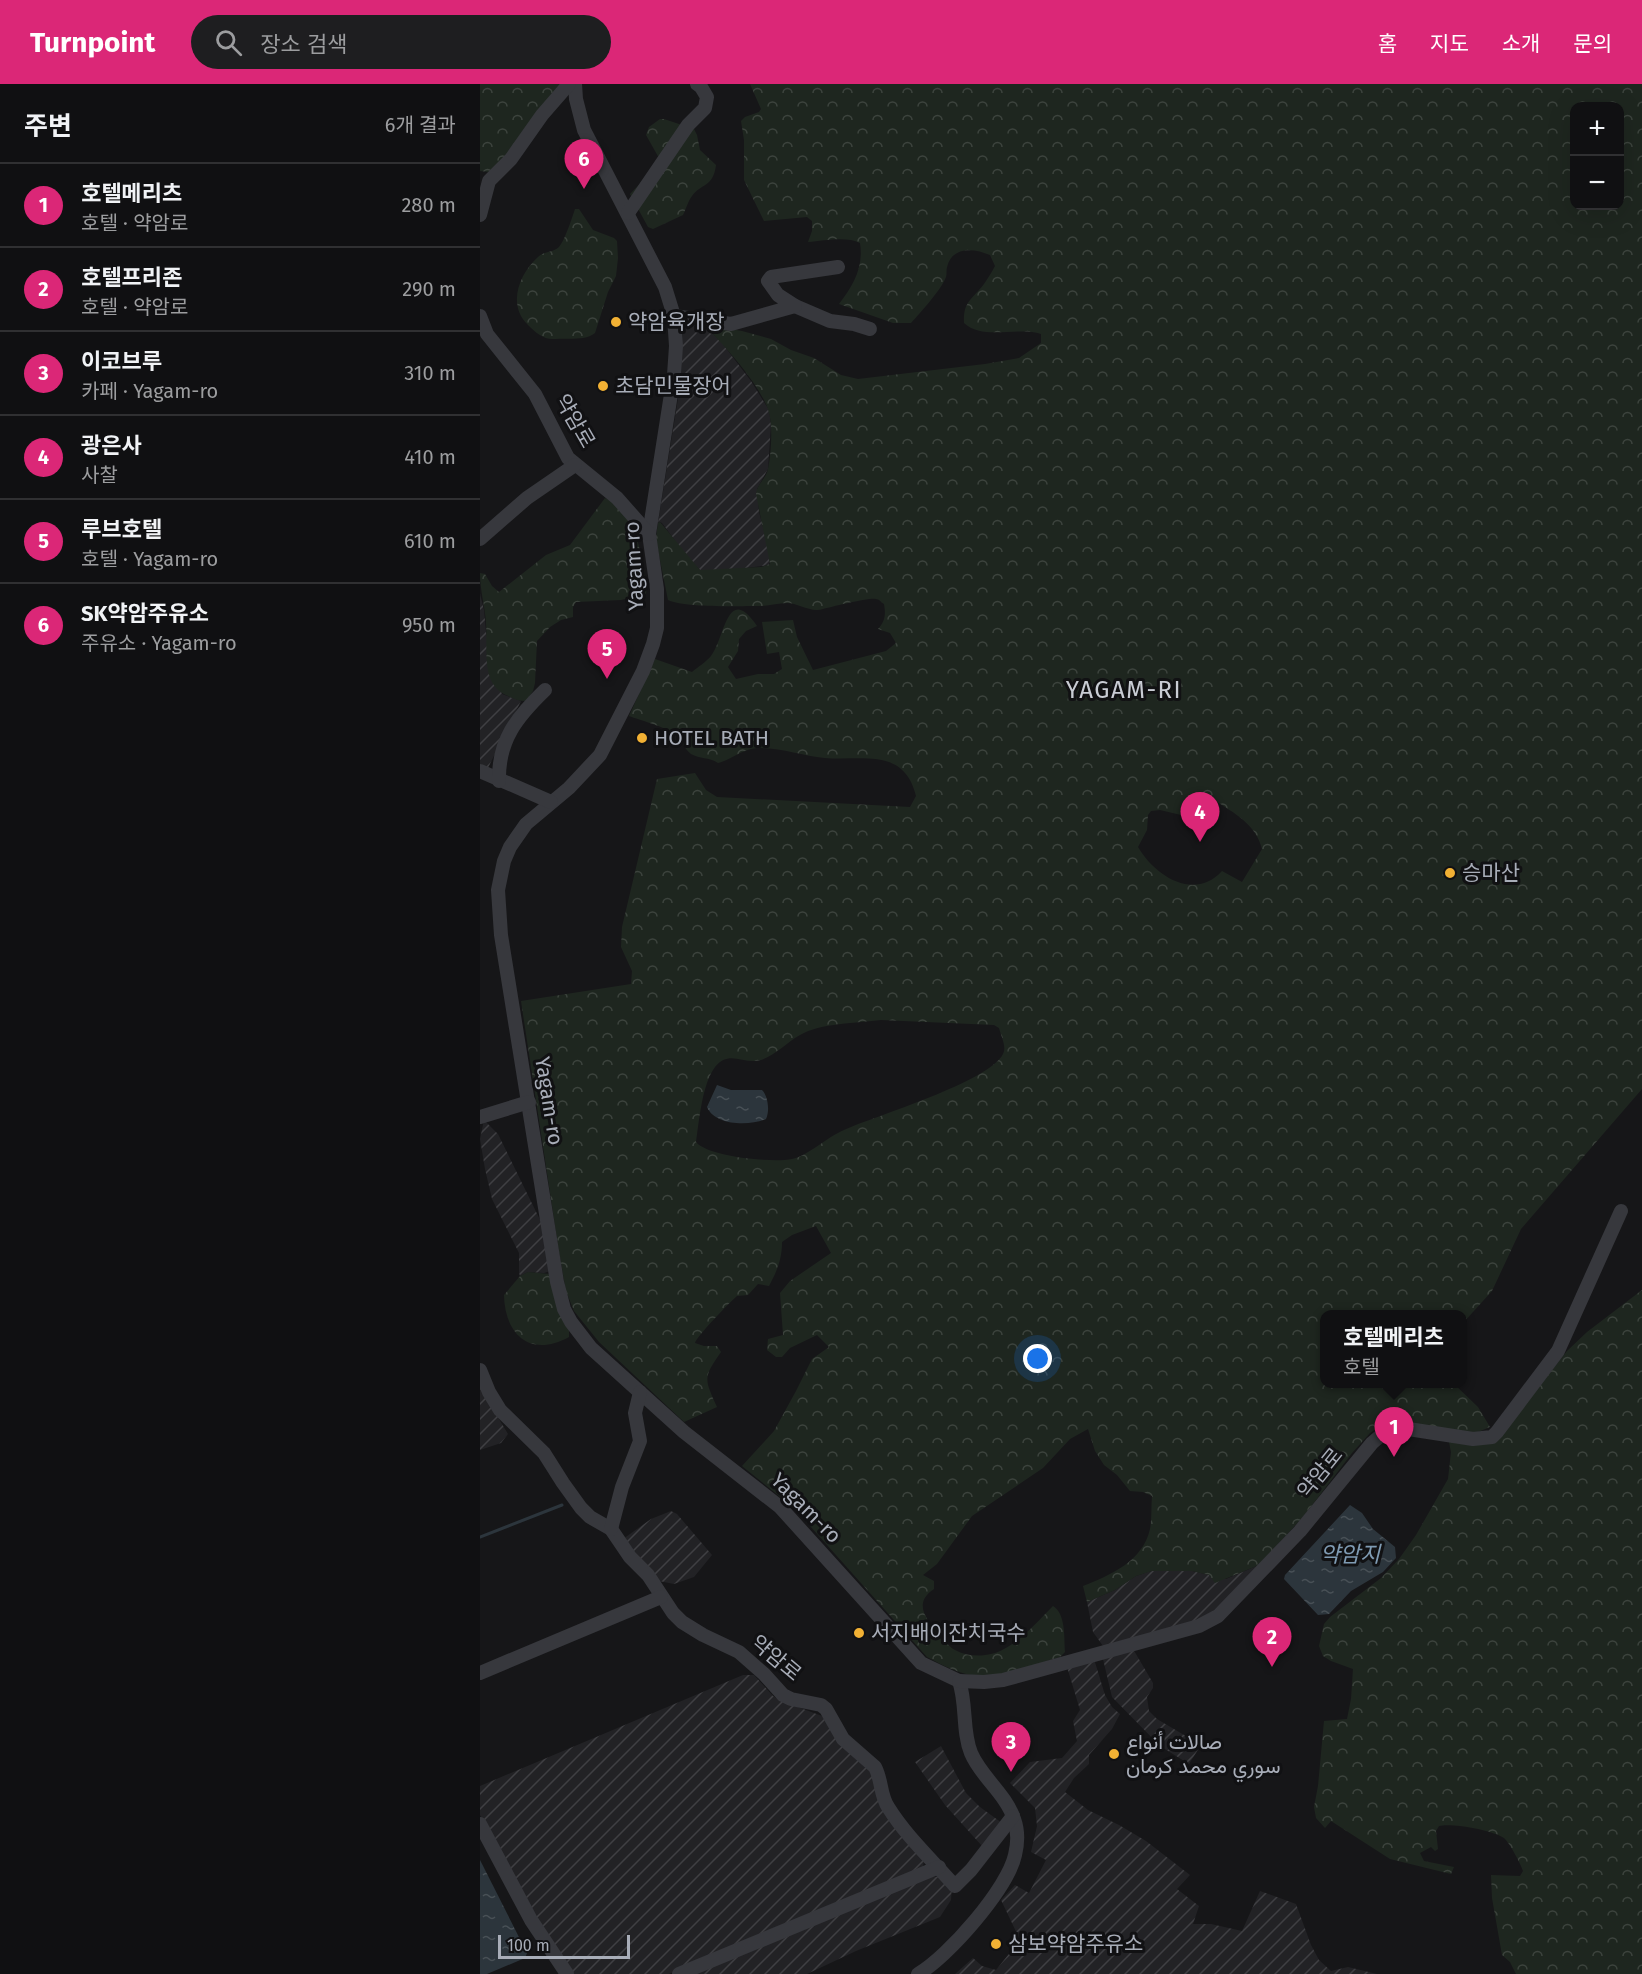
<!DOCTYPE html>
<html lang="ko">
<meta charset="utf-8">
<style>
body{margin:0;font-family:"Fira Sans",Vazirmatn,"Noto Sans KR",sans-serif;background:#1e1e20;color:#f1f3f6}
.controls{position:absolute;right:18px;top:18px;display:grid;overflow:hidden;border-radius:12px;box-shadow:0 6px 24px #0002}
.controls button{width:54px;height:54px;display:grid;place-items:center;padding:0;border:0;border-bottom:2px solid #303032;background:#101012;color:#f1f3f6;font:30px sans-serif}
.scale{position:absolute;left:18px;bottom:15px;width:132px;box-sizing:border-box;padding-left:6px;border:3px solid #a8adb8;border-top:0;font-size:16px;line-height:21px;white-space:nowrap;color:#a8adb8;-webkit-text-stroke:4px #111113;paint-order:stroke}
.you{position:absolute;left:558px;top:1275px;width:21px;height:21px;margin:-15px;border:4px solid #fff;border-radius:50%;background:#1a73e8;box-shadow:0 0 0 9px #1a73e833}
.badge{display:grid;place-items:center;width:39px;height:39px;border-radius:50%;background:#db2777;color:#fff;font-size:20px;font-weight:700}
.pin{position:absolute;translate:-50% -50px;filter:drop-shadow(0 2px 3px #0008)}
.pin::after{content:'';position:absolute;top:32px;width:21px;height:18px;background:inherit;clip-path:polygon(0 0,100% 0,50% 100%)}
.popup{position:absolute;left:840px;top:1226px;width:147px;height:78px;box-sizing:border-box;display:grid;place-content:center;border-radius:12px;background:#101012;filter:drop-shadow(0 2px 4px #0005);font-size:20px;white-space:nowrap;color:#9c9d9f}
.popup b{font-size:22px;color:#f1f3f6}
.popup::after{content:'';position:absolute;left:50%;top:100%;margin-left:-12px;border:12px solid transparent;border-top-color:#101012}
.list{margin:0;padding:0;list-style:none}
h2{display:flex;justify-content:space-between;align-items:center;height:78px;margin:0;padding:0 24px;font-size:26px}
h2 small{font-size:20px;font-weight:400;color:#9c9d9f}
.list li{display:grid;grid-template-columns:39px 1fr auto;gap:18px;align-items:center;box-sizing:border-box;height:84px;padding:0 24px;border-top:2px solid #303032}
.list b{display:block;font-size:22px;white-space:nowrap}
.list p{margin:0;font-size:20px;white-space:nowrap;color:#9c9d9f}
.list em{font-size:20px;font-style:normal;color:#9c9d9f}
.icon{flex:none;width:33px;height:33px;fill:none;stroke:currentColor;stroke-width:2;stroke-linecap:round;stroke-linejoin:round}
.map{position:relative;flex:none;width:1162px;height:1890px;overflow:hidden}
header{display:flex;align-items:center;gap:36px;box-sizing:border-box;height:84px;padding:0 30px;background:#db2777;color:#fff}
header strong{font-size:28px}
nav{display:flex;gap:33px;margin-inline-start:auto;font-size:21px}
.search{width:420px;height:54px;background:#1e1e20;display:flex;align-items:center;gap:15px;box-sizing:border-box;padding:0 21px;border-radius:33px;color:#9c9d9f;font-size:22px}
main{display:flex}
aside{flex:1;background:#101012}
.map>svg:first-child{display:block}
.industrial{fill:url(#industrial-furrows)}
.forest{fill:url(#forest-crowns);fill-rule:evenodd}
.water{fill:url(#water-ripples)}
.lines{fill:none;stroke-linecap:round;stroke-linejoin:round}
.stream{stroke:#2c353c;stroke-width:3}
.minor{stroke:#37383d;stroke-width:14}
.poi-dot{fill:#f2b134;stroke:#111113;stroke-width:2}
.labels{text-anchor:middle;stroke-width:6;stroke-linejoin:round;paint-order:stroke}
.poi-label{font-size:21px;fill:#a8adb8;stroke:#111113;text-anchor:start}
.street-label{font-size:21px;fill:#a8adb8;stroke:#111113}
.water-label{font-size:22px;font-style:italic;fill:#7f9bb3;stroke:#111113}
.quarter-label{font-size:24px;letter-spacing:1.5px;fill:#c9ccd4;stroke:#111113}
</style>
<header>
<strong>Turnpoint</strong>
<div class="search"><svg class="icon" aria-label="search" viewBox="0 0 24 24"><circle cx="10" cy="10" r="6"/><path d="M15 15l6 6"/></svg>장소 검색</div>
<nav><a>홈</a><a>지도</a><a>소개</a><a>문의</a></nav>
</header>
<main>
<aside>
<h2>주변<small>6개 결과</small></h2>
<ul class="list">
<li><span class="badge">1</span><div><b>호텔메리츠</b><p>호텔 · 약암로</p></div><em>280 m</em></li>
<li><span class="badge">2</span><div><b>호텔프리존</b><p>호텔 · 약암로</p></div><em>290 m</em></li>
<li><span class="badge">3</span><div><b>이코브루</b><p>카페 · Yagam-ro</p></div><em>310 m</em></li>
<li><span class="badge">4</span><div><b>광은사</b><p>사찰</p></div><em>410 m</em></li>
<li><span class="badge">5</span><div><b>루브호텔</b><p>호텔 · Yagam-ro</p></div><em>610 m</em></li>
<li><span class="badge">6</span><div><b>SK약암주유소</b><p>주유소 · Yagam-ro</p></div><em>950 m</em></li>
</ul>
</aside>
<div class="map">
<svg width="1162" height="1890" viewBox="0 0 1162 1890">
<defs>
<pattern id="industrial-furrows" width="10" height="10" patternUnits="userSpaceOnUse" patternTransform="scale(1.5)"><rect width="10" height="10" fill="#222225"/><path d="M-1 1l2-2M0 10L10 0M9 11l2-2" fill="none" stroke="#3f3f43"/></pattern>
<pattern id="forest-crowns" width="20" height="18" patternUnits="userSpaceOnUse" patternTransform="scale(1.5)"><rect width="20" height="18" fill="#1e261f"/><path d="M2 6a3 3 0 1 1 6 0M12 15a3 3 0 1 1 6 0" fill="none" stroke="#3c433d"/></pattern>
<pattern id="water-ripples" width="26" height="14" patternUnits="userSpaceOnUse" patternTransform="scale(1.5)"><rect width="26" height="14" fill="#2c353c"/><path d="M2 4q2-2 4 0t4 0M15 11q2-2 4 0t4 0" fill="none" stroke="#485056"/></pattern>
</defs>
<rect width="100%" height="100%" fill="#161618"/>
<!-- industrial -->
<g class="industrial">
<path d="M217,239l9,4 16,16 29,38 18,29 2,15 -3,44 -11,20 2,23 11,41 -1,12 -40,5h-29l-15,-16 -23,-31 -2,-1 -2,1 23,-143 2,-56z"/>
<path d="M0,510l4,16 2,22 16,62 19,7 -33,67 -8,-4z"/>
<path d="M4,1036l14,14 47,96 5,41 -6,2 -16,-1 -8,4 -1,-3v-20l-27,-54 -7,-30 -5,-30z"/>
<path d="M0,1295l16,35 12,20 -7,9 -21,7z"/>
<path d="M191,1427l6,3 35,41 -18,22 -20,7 -15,-3 -36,-42 28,-20z"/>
<path d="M779,1481l-24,26 -24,22 -9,6 -99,27 -10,-14 -6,-30 28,-12 21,-14 16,-5h40l34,8z"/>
<path d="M653,1565l20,34v5l-6,9 2,14 8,8 44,26 -12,19 -29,-18 -48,-49 -9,-38z"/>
<path d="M614,1575l11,36 7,12 8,7 -8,15 -23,26v9l-15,14 -9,14 23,18 31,15 27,16 44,34 -13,14 22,17 -6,18h18l31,7 18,-40 36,13 15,41 8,15 12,11 17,-4 29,7h-422l18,-16 9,8 14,4 24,-30 -19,-40 14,-15 14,8 17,-33 -15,-8 6,-26 -2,-18 -25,-25 20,-21 32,-4 15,-17 -4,-20 7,-11 -13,-43z"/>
<path d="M263,1591h11l19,21 6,4 43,16 49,55 53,89 -1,7 -254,107h-98l-45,-70 -46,-89v-29z"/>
<path d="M461,1662l25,47 14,14 22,16 -20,23 -37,-41 -30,-43z"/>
<path d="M451,1792l8,1 13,10 -1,13 -11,17 -84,34 -49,23h-121z"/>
</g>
<!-- forest -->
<g class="forest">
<path d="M0,0h82l-51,71 -23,17 -8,-1z"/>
<path d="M270,0h892v1005l-121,140 -29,62 -29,32v-9h-138v70h129l24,23 12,20 -12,5h-22l-38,-8 -19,-2 -17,3 -12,8 -18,20 -49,64 -44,48 -44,18 -6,-8 -17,-4h-40l-16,5 -21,14 -28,12 -4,-16c28,-11 60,-25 67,-57 2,-10 1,-22 2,-33l-9,-4 -13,-1 -13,-16 -13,-10 -9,-14 -7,-22 -18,10 -27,29 -71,48 -35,48 -14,11 11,6v8c-23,15 -6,33 8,48 4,5 8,11 13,13 14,8 36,7 49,-1 19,-10 34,-28 49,-43 13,8 11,32 12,46l-5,5c-25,7 -54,20 -80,19 -19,-1 -36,-10 -53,-19l-133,-149 -52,-42 32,-35 22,-40 16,-32 17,-12 -12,-12 -27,13 -8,9h-6l-9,-7 1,-11 15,-4 -3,-42 10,-12 41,-28 -15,-27 -24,9 -10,7c0,17 -5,29 -13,44l-11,-2 -10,11 -11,1c-7,6 -41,41 -42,47l9,3h13l4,6c-18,26 -17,26 -4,55l-33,15 -85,-80 -25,-31 -8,-20 -7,-39 -38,-251 110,-17 1,-13 -11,-24 1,-20 35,-148 38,-6 11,17 11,7 193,10 6,-11c-12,-49 -53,-35 -91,-38 -22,-2 -43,-10 -65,-10 -17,0 -27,11 -42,15 -9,-6 -18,-4 -27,-9 -7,-5 -10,-16 -18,-21 -8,-6 -33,-13 -44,-17l26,-57 37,13c6,-5 14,-10 19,-16 14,-18 16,-74 46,-30l-11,5 -7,8 -1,12 -10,16 8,12 22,-5h16l8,-5 -3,-17 -12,2 -5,-32 31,-2 4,17 16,33 73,-19 10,-8 -6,-10 -12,-4c7,-8 8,-14 6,-25 -3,-2 -5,-5 -8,-5 -5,-2 -46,8 -53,10 -12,4 -25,-6 -36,-6 -9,0 -18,3 -28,3 -20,0 -74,2 -91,-6l-10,-50 -2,-12 2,-15 2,-1 40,48 61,-3 9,-3 -14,-70c1,-10 10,-15 12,-25 3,-13 5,-43 1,-56 -6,-25 -44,-67 -63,-86v-2l36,6 29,8 20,11 23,8 27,17 17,4 127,-15 34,-6 22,-15v-9c-22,-8 -58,7 -77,-11 -1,-22 8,-23 20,-39 4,-6 8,-12 11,-18l-5,-11c-16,-7 -38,-9 -43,12 -1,3 0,7 -1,10 -5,13 -25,35 -35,46h-18l-54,-19c14,-18 25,-37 21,-61 -13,-7 -37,-2 -52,-1l4,-11v-10l-5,-4 -43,4 -20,-41v-40l-3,-19 4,-4 14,-5 2,-3zM1094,22h46v100h-46zM734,716c20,13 42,24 48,49l-20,33 -20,-11c-28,31 -68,4 -84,-24l9,-17 1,-15 3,-4 9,-1 38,9zM401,936l113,5 5,3c2,8 8,19 4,26 -14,28 -128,62 -159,76 -17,7 -36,26 -52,29 -19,4 -84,-2 -96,-17 3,-20 6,-58 19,-75 14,-18 29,-2 46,-7 15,-5 26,-18 39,-25 20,-12 57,-12 81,-15z"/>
<path d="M180,35h4l30,10 3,6 3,15 16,15c-3,23 -15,18 -24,31 -4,5 -6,13 -9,19l-30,14 -5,-2 -18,-33 21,-22 8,-14 -13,-23 3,-8z"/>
<path d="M95,125h4l14,21 21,8 3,3 1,17 -2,18 -8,16 -13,41c-10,8 -27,5 -40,6 -11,1 -19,-6 -27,-14 -21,-20 -9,-51 10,-68 6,-6 15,-4 21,-10 6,-7 13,-29 16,-38z"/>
<path d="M125,414c27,13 33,41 38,67 2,9 4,20 3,29l-25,6 -45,2 -3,5v10l-12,3 -11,7 -13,14 -2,42 -2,8 -7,10c-7,0 -12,-2 -18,-5 -28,-11 -20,-46 -22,-73 -1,-17 -6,-32 -6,-50l5,1 7,12 7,6 47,-37 24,-10z"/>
<path d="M48,1188l22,2 19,55v8c-38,21 -64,-1 -65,-42l16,-19z"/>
<path d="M1162,1206v684h-126l-6,-12 -8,-7 -10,-57 -1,-23 29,1 3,-5c-2,-7 -14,-29 -19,-33 -12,-8 -52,-15 -65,-12l-3,5 2,18 -3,2 -4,-4 -11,6 4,8 30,6 -3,7 -61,-15 -59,-38 -6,7 -9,-10 -2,-11 4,-21 6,-65 23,-2 4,-20 2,-30 -22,-8 -8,-5 -4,-10 5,-22 6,-7 51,-39 18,-19 17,-24 32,-56 3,-27 -2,-10 27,3 73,-71 18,-23 20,-19z"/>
</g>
<!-- water -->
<g class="water">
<path d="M237,1001l14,5h31c6,6 8,21 4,29 -16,7 -51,7 -59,-12z"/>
<path d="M870,1421l12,8 11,16 22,18 1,11 -13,14 -32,19 -22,23 -11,1 -34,-36 1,-4z"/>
<path d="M0,1776l47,93 -2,5 -38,16h-7z"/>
</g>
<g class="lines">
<!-- stream -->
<path class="stream" d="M0,1453l82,-32"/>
<!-- minor -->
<g class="minor">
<path d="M95,0l1,15 8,31 81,157 9,29 2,30 -2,29 -25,159 8,55v39l-4,16 -10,27 -43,84 -31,33 -43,36 -16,23 -6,14 -6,29 3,45 56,347 7,27 7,13 20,26 93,84 96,75 141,156 38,18c8,23 3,50 12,72 10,24 35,41 43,66 4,11 4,24 1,36 -7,33 -67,102 -97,119"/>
<path d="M148,129l60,-88 17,-17 2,-11 -6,-10 -4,-3"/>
<path d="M0,131l9,-34 22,-22 31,-44 27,-31"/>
<path d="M315,222l35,15 24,3 16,5"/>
<path d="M0,232l7,18 48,60 33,64 49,40 32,36"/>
<path d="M194,232l57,8 64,-18 -17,-11 -10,-14 3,-4 67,-10"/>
<path d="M0,455l47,-41 48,-33"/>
<path d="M0,687l71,31"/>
<path d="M19,697c-1,-41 18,-64 46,-91"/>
<path d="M0,1033l49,-15"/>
<path d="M0,1286l9,22 11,18 44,43 19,30 18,25 9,9 21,12 19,28 18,18 25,38 9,9 21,13 36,17 25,22 19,21 8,4 30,6 5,4 17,30 32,28c7,13 5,28 13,40 18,29 44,53 67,79l16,-16 42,-54"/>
<path d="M131,1445l11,-42 18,-46 -5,-28 5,-21"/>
<path d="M0,1589l181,-76"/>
<path d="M479,1597l25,1 19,-2 196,-54 19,-10 82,-85 72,-88 14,-12 16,-3 71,11 19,-2 5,-5 61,-81 63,-140"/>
<path d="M0,1740l51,96 36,54"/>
<path d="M199,1890l260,-107"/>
</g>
</g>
<!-- markers -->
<g class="poi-dot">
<circle cx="136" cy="238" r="6"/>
<circle cx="123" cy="302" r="6"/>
<circle cx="162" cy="654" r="6"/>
<circle cx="970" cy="789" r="6"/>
<circle cx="379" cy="1549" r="6"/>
<circle cx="634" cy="1670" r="6"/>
<circle cx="516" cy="1860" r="6"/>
</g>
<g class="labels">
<!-- poi labels -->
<g class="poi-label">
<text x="148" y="245">약암육개장</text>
<text x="135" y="309">초담민물장어</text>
<text x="174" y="661">HOTEL BATH</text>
<text x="982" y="796">승마산</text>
<text x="391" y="1556">서지배이잔치국수</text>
<text x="646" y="1665">صالات أنواع<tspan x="646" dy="24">سوري محمد كرمان</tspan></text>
<text x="528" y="1867">삼보약암주유소</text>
</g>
<!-- street labels -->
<g class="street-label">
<text transform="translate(95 337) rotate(60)" y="7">약암로</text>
<text transform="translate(154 482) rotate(-93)" y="7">Yagam-ro</text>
<text transform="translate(69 1017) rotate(81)" y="7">Yagam-ro</text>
<text transform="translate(840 1389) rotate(-51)" y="7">약암로</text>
<text transform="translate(326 1424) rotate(45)" y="7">Yagam-ro</text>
<text transform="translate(296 1574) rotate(40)" y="7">약암로</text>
</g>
<!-- water labels -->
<g class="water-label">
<text x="870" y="1478">약암지</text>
</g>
<!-- quarter labels -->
<g class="quarter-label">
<text x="644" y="614">YAGAM-RI</text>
</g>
</g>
</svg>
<div class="controls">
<button>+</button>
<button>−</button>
</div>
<div class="scale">100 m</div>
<div class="you"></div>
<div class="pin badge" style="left:914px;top:1373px">1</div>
<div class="popup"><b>호텔메리츠</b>호텔</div>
<div class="pin badge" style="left:792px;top:1583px">2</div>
<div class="pin badge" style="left:531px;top:1688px">3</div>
<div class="pin badge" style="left:720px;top:758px">4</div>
<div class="pin badge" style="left:127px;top:595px">5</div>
<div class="pin badge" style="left:104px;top:105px">6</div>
</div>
</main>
